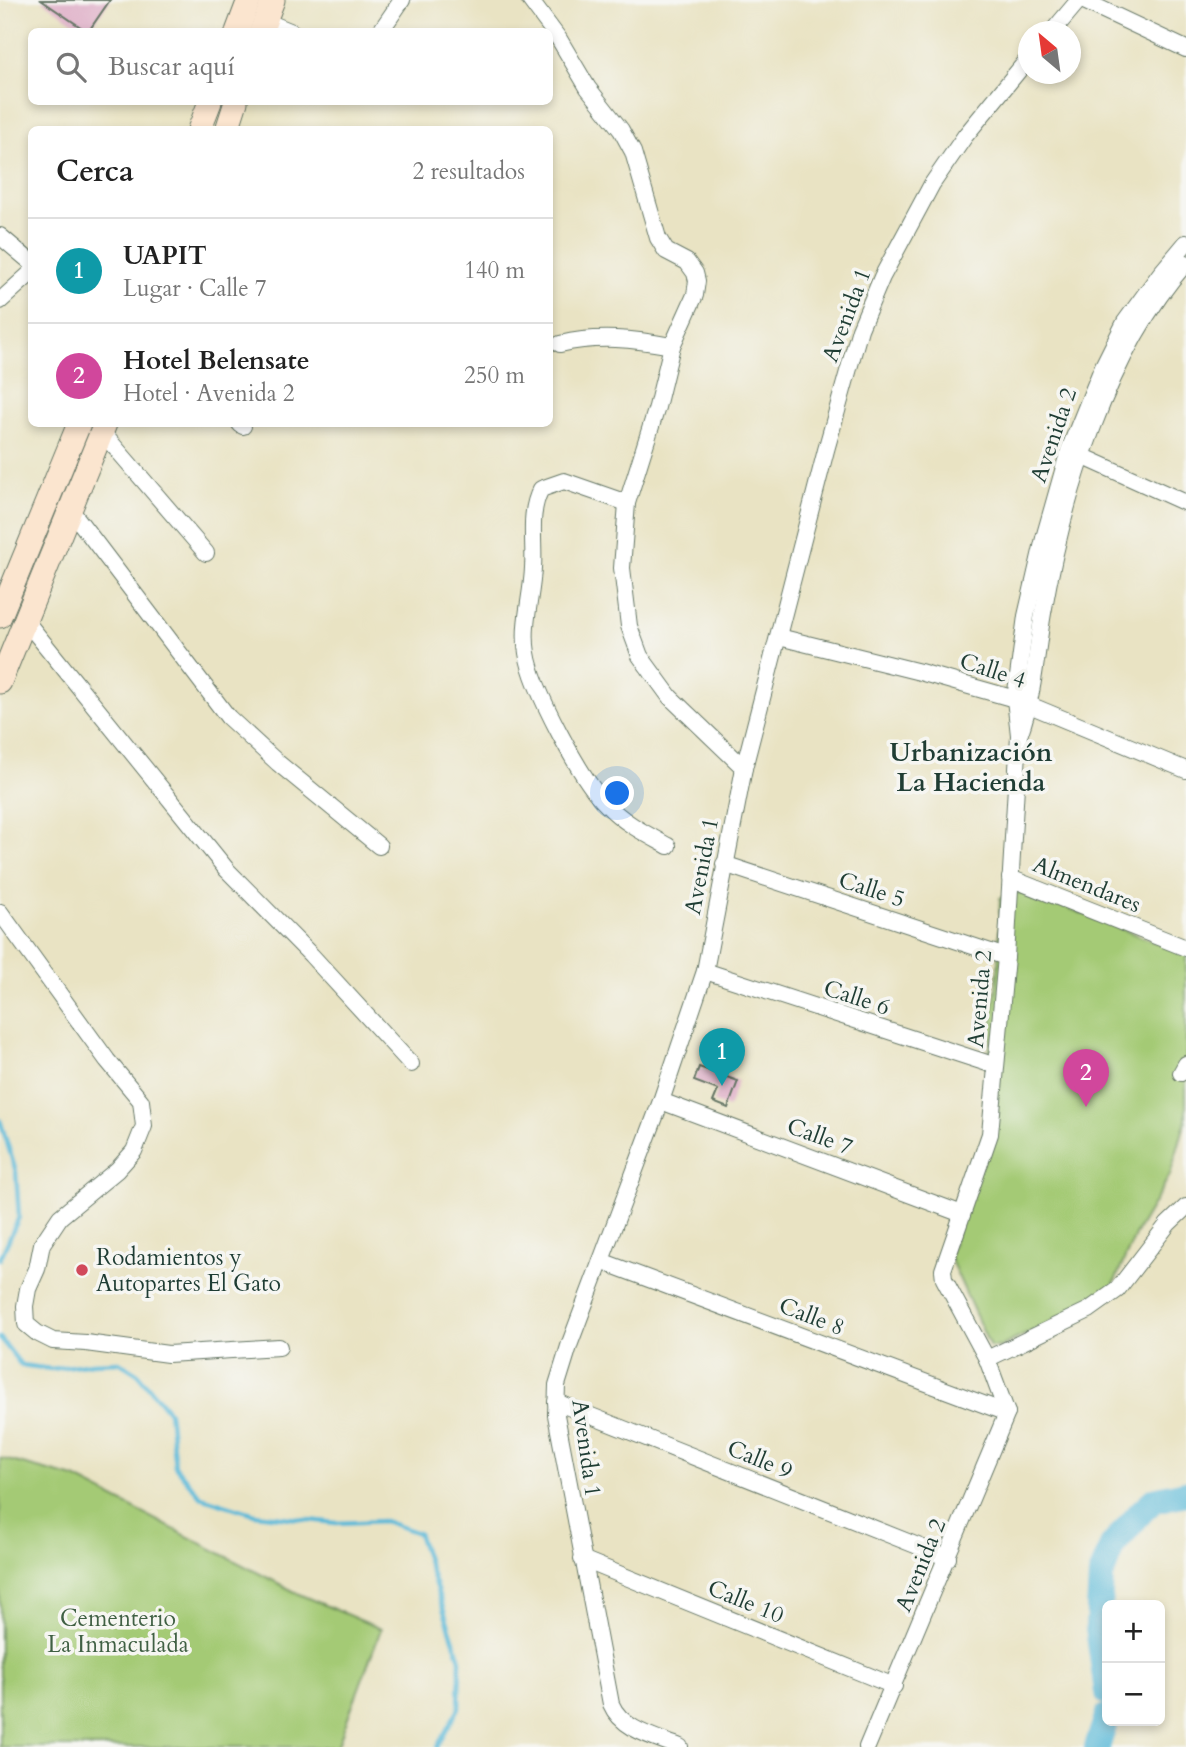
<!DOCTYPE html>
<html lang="es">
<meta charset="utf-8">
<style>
body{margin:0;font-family:Cardo,serif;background:#f2f2f2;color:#222}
.controls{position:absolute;right:21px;bottom:21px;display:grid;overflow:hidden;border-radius:10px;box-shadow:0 4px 10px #0003}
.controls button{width:63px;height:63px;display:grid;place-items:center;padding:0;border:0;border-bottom:2px solid #e0e0e0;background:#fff;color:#222;font:35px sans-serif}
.compass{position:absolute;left:1018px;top:21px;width:63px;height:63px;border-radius:50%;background:#fff;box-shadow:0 4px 10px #0003;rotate:331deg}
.you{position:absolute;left:618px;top:794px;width:24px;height:24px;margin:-18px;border:5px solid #fff;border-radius:50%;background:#1a73e8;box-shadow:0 0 0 10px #1a73e833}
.badge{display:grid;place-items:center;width:46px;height:46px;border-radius:50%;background:#0f766e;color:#fff;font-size:23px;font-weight:700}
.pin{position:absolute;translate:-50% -58px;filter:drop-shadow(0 2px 4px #0008)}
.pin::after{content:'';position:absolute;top:37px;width:24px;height:21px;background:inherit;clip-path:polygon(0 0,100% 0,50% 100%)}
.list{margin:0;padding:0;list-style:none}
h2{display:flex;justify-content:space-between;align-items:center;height:91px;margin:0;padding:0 28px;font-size:30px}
h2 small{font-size:23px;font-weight:400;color:#767676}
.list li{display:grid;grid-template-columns:46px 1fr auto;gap:21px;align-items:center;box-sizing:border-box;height:105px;padding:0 28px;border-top:2px solid #e0e0e0}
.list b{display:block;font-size:26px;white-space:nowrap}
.list p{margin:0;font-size:23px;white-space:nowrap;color:#767676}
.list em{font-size:23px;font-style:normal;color:#767676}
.icon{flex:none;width:38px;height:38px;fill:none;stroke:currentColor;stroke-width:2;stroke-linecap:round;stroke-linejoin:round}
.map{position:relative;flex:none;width:1186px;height:1747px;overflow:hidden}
.search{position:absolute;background:#fff;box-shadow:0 4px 10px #0003;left:28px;top:28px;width:525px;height:77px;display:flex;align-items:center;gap:18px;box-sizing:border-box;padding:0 24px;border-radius:10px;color:#767676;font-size:26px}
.panel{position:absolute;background:#fff;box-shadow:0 4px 10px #0003;left:28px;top:126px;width:525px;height:301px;border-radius:10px}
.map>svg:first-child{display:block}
.green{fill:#a4ca74;stroke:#628454;stroke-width:2}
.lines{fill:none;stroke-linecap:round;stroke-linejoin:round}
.stream{stroke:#5ab9d8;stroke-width:4.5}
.river{stroke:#5ab9d8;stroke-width:26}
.building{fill:#dfafc7}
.minor-casing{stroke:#676;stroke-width:18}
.secondary-casing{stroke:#676;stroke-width:25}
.minor{stroke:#fff;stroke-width:16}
.secondary{stroke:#fbe5cf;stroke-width:23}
.poi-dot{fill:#d1495b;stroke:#f6f6f2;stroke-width:2.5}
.labels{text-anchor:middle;stroke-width:7;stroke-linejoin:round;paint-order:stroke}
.street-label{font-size:23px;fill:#1f3d34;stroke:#f6f6f2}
.poi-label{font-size:23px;fill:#1f3d34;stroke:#f6f6f2;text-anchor:start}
.park-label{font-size:23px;fill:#406044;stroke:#f6f6f2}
.quarter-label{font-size:26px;font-weight:bold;fill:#1f3d34;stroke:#f6f6f2}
</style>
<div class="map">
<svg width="1186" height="1747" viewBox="0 0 1186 1747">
<rect width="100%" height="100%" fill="#f6f6f2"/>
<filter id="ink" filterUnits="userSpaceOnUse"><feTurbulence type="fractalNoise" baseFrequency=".0143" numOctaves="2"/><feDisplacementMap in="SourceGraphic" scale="14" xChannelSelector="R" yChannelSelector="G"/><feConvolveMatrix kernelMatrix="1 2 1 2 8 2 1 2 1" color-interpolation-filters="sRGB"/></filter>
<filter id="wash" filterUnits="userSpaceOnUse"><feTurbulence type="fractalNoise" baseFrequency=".00686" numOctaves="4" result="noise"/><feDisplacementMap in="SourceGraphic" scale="28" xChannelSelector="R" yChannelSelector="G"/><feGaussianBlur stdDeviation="1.57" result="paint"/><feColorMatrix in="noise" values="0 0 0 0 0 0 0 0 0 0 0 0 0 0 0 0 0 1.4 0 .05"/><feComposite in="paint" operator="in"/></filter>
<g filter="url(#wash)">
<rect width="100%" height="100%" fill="#e9e3c3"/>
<!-- green -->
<g class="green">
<path d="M1024,891l162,63v166l-16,55 -34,58 -26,60 -110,54h-10l-41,-91 37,-116 -1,-47 13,-123 2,-72z"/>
<path d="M0,1458l75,20 226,117 80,34 -44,118h-337z"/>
</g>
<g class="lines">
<!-- stream -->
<g class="stream">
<path d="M0,1120l16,52 3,45 -19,42"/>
<path d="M0,1338l21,27 30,4 41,-6 27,-1 19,12 31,38 6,54 26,31 54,17 81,9 48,-2 34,12 42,126 -1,49 -22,39"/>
</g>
<!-- river -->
<g class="river">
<path d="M1107,1692l-9,-64 3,-52 11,-30 30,-35 12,-11 32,-7"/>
<path d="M1097,1747l10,-30"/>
</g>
</g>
<g id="blocks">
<!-- building -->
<g class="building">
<path d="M41,0h69l-22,32z"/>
<path d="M699,1067l39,14 -10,27 -15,-6 5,-12 -24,-9z"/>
</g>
</g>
</g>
<g filter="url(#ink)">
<use href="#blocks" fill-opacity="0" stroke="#676" stroke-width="2"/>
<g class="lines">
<!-- minor casing -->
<g class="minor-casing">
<g id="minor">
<path d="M530,0l29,39 29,49 33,42 12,22 25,86 8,13 21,11 8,11 2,8 -2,14 -23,51 -15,61 -30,96 -5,65 7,58 11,30 30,41 74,71"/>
<path d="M1082,0l104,49"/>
<path d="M265,21l27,11"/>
<path d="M380,32l22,-32"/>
<path d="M1052,32l27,-32"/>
<path d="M0,236l32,27"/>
<path d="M0,301l32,-29"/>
<path d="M560,344c38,-9 74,-5 112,2"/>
<path d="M240,424l3,2"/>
<path d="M101,431l105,122"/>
<path d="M1073,452l113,51"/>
<path d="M627,503l-63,-22 -23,8c-13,24 -6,52 -8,79 -1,28 -11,57 -6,85 5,34 54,127 79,151 18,19 40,30 62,42"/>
<path d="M70,509l158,208 50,46 101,83"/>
<path d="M25,620l202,250 84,85 100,109"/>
<path d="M779,637l141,35 95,27 171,71"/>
<path d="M1020,733c14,-39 16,-79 23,-120 20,-115 64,-262 143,-350"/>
<path d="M724,864l282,93"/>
<path d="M1010,878l176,70"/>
<path d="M0,912l107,148 34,41 3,25 -10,25 -17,19 -57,47 -18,27 -5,25 -9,20 -3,17 1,18 11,9 16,8 33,2 82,11 111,-7"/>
<path d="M705,971l291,95"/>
<path d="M1181,1073l5,-9"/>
<path d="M661,1101l301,113"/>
<path d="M601,1261l406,152"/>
<path d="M987,1359l102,-49 28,-20 51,-66 18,-17"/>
<path d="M556,1402l392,156"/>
<path d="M582,1559l312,127"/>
<path d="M680,1747c-25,-10 -58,-17 -69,-43l-55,-289 1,-30 13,-42 91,-242 44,-130 39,-203 82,-318 34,-121 22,-52 50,-93 33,-48 63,-77"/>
<path d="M867,1747l140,-334 -20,-54 -43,-80 -1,-9 47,-136 16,-177 13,-222 -4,-36 11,-83 18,-78 25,-88 34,-84 22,-44 35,-48 26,-31"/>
</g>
</g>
<!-- secondary casing -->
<g class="secondary-casing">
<g id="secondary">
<path d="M237,32l12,-32"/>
<path d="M261,32l12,-32"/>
<path d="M199,130l11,-28"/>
<path d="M227,130l9,-28"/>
<path d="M0,616l79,-192"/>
<path d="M0,682l105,-258"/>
</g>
</g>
<!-- minor -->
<use href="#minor" class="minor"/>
<!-- secondary -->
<use href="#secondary" class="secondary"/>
</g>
</g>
<!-- markers -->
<circle class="poi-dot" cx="82" cy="1270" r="7"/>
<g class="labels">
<!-- street labels -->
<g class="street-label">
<text transform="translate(846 315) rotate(-69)" y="8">Avenida 1</text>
<text transform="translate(1053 435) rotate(-71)" y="8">Avenida 2</text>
<text transform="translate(993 670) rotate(18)" y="8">Calle 4</text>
<text transform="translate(701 866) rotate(-79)" y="8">Avenida 1</text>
<text transform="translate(1087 884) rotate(22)" y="8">Almendares</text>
<text transform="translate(872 889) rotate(18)" y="8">Calle 5</text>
<text transform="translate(857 997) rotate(18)" y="8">Calle 6</text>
<text transform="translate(979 999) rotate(-85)" y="8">Avenida 2</text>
<text transform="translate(820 1136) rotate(20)" y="8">Calle 7</text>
<text transform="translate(812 1316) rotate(21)" y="8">Calle 8</text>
<text transform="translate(587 1448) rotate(82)" y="8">Avenida 1</text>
<text transform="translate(760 1459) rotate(22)" y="8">Calle 9</text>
<text transform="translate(920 1565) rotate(-68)" y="8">Avenida 2</text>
<text transform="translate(746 1601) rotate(22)" y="8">Calle 10</text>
</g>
<!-- poi labels -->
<g class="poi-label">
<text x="96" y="1265">Rodamientos y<tspan x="96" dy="26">Autopartes El Gato</tspan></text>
</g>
<!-- park labels -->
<g class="park-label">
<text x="118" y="1626">Cementerio<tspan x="118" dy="26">La Inmaculada</tspan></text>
</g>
<!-- quarter labels -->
<g class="quarter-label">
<text x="971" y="761">Urbanización<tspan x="971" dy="30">La Hacienda</tspan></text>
</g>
</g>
</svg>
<div class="controls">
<button>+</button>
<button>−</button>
</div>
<svg class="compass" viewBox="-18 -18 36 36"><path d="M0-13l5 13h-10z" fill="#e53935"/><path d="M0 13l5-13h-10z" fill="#767676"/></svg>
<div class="you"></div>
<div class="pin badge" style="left:722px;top:1086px;background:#0f9aa8">1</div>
<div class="pin badge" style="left:1086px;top:1107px;background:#d1479c">2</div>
<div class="search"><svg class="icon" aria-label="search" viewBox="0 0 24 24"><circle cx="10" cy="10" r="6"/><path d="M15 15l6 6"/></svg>Buscar aquí</div>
<section class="panel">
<h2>Cerca<small>2 resultados</small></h2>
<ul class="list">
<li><span class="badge" style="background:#0f9aa8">1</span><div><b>UAPIT</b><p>Lugar · Calle 7</p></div><em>140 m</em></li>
<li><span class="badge" style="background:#d1479c">2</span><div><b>Hotel Belensate</b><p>Hotel · Avenida 2</p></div><em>250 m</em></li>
</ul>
</section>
</div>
